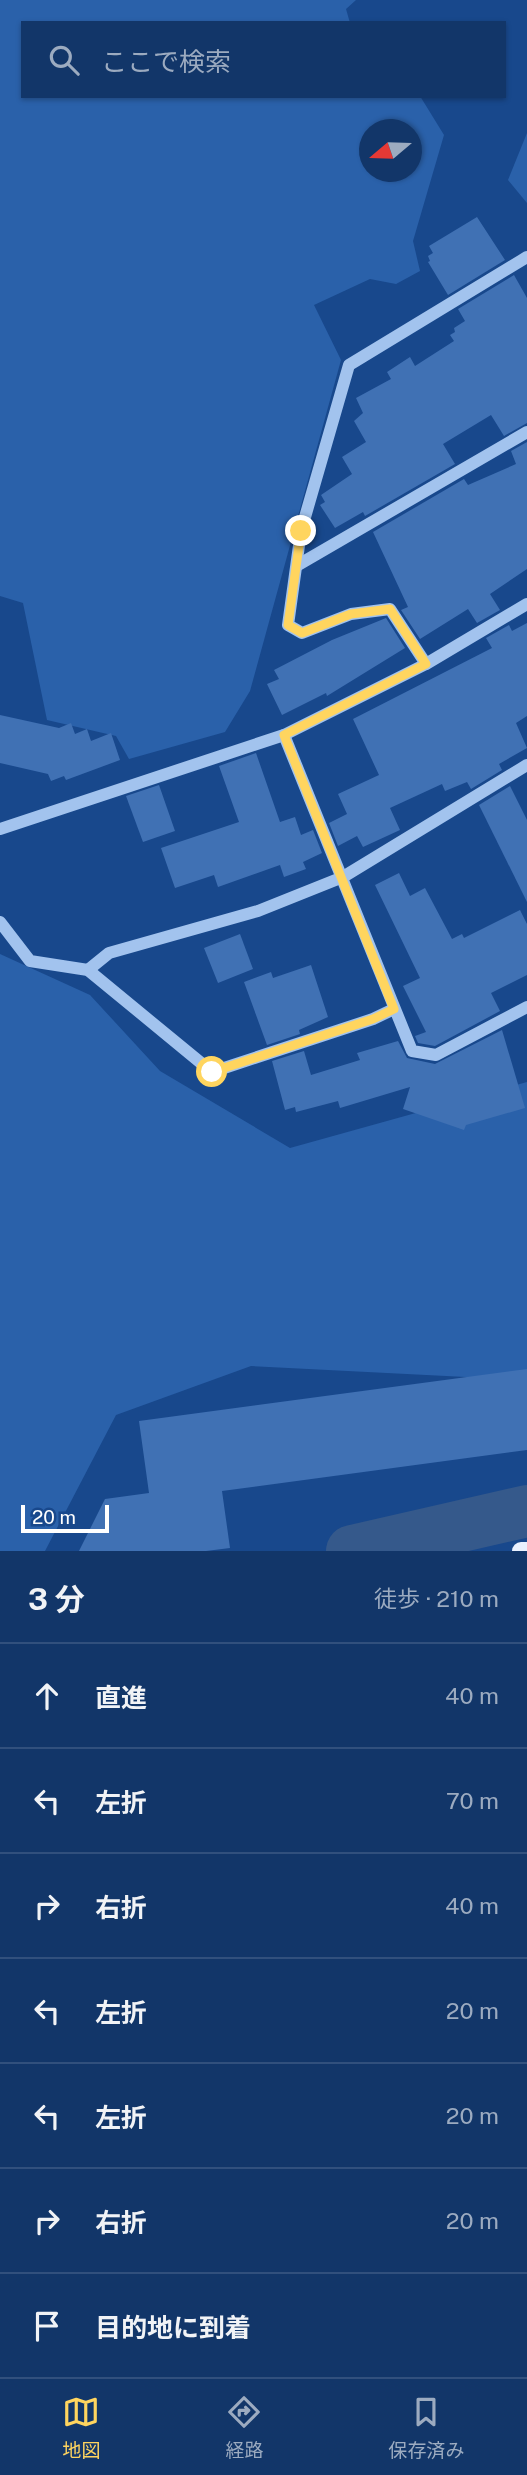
<!DOCTYPE html>
<html lang="ja">
<meta charset="utf-8">
<style>
body{margin:0;font-family:"Public Sans","Noto Sans JP",sans-serif;background:#1b3e6f;color:#f1f3f6}
.compass{position:absolute;left:359px;top:119px;width:63px;height:63px;border-radius:50%;background:#123669;box-shadow:0 2px 5px #0004;rotate:251deg}
.scale{position:absolute;left:21px;bottom:18px;width:88px;box-sizing:border-box;padding-left:7px;border:4px solid #fff;border-top:0;font-size:19px;line-height:24px;white-space:nowrap;color:#fff;-webkit-text-stroke:5px #18488c;paint-order:stroke}
.stop{position:absolute;width:21px;height:21px;margin:-16px;border:5px solid #ffd55f;border-radius:50%;background:#fff}
.stop.end{background:#ffd55f;border-color:#fff;box-shadow:0 2px 7px #0008}
.list{margin:0;padding:0;list-style:none}
h2{display:flex;justify-content:space-between;align-items:center;height:91px;margin:0;padding:0 28px;font-size:30px}
h2 small{font-size:23px;font-weight:400;color:#9cabc0}
.list li{display:grid;grid-template-columns:46px 1fr auto;gap:21px;align-items:center;box-sizing:border-box;height:105px;padding:0 28px;border-top:2px solid #31507d}
.list b{display:block;font-size:26px;white-space:nowrap}
.list em{font-size:23px;font-style:normal;color:#9cabc0}
.icon{flex:none;width:38px;height:38px;fill:none;stroke:currentColor;stroke-width:2;stroke-linecap:round;stroke-linejoin:round}
.map{position:relative;flex:none;width:527px;height:1551px;overflow:hidden}
.search{position:absolute;background:#123669;box-shadow:0 2px 5px #0004;left:21px;right:21px;top:21px;height:77px;display:flex;align-items:center;gap:18px;box-sizing:border-box;padding:0 24px;border-radius:0px;color:#9cabc0;font-size:26px}
.sheet{height:826px;background:#123669}
nav{display:flex;justify-content:space-around;align-items:center;box-sizing:border-box;height:98px;border-top:2px solid #31507d;background:#123669;font-size:19px;color:#9cabc0}
nav a{display:grid;justify-items:center;gap:4px}
nav .on{color:#ffd55f}
.map>svg:first-child{display:block}
.green{fill:#2a61aa;fill-rule:evenodd}
.lines{fill:none;stroke-linecap:round;stroke-linejoin:round}
.river{stroke:#35598b;stroke-width:52}
.building{fill:#4071b4}
.minor{stroke:#a2c3ee;stroke-width:12}
.major{stroke:#e9f1ff;stroke-width:18}
.route{stroke:#ffd55f;stroke-width:9}
</style>
<div class="map">
<svg width="527" height="1551" viewBox="0 0 527 1551">
<rect width="100%" height="100%" fill="#18488c"/>
<!-- green -->
<g class="green">
<path d="M0,0h356l-10,9 4,14h-327v73h397l24,39 -31,106 7,30 -24,13 -26,-5 -56,26 27,55 -91,331 -25,41 -96,27 -13,-23 -69,-16 -24,-117 -23,-7zM370,130h42v42h-42z"/>
<path d="M527,133v70l-19,-23z"/>
<path d="M0,954l90,41 70,76 130,77 237,-66v298l-276,-14 -135,49 -71,136h-45z"/>
</g>
<g class="lines">
<!-- river -->
<path class="river" d="M352,1551l175,-40"/>
</g>
<!-- building -->
<g class="building">
<path d="M477,217l28,43 -57,35 -20,-33 2,-1 -2,-5 5,-3 -4,-7z"/>
<path d="M514,275l13,23v125l-23,13 -13,-21 -48,29 12,20 -90,52 -2,-4 -28,16 -15,-23 5,-3 -4,-7 31,-21 -10,-17 24,-15 -12,-21 9,-8 -7,-15 35,-19 -4,-7 23,-15 5,9 39,-25 -4,-6 5,-3 -1,-4 11,-7 -7,-12z"/>
<path d="M527,442v127l-37,25 10,16 -23,13 -9,-14 -48,30 -19,-29 7,-3 -35,-75 91,-53 4,6 48,-21 -5,-13z"/>
<path d="M386,618l19,30 -78,48 -1,-3 -44,22 -15,-31 12,-5 -5,-9 58,-30z"/>
<path d="M527,623v93l-11,7 11,25 -28,16 3,6 -31,19 -4,-7 -22,9 -3,-7 -52,24 10,22 -37,17 -6,-11 -19,10 -9,-23 18,-9 -9,-20 41,-19 -26,-56 139,-71 -6,-10 23,-13 3,6z"/>
<path d="M0,715l59,13 12,-5 4,11 12,-5 4,12 20,-8 9,27 -54,20 -2,-4 -13,5 -3,-7 -48,-11z"/>
<path d="M256,753l24,69 15,-5 6,18 12,-5 9,23 -19,9 3,7 -22,8 -4,-12 -62,22 -4,-12 -39,13 -14,-40 78,-26 -20,-56z"/>
<path d="M159,785l16,46 -32,11 -17,-46z"/>
<path d="M510,786l17,34v82l-48,-97z"/>
<path d="M399,873l11,23 15,-8 27,51 10,-5 2,4 56,-28 7,14v51l-36,18 9,18 -65,35 -17,-3 -3,-7 11,-4 -23,-46 17,-8 -45,-93z"/>
<path d="M240,934l13,35 -35,14 -14,-35z"/>
<path d="M311,965l17,52 -29,13 1,4 -33,11 -23,-63 27,-10 2,6z"/>
<path d="M502,1030l23,78 -59,17 -2,5 -61,-21 7,-22 -70,21 -2,-7 -42,11 -1,-5 -10,3 -13,-49 32,-10 7,24 49,-15 -3,-7 41,-12 9,17 28,6z"/>
<path d="M527,1369v81l-305,41 8,57 -24,3h-127l26,-52 44,-6 -10,-72z"/>
</g>
<g class="lines">
<!-- minor -->
<g class="minor">
<path d="M298,565l229,-133"/>
<path d="M426,664l-36,-55 -39,5 -49,19 -14,-8 13,-94 48,-166 178,-108"/>
<path d="M284,735l128,316 24,4 91,-48"/>
<path d="M0,829l284,-94 142,-71 101,-60"/>
<path d="M0,922l30,39 58,9 124,102 161,-53 21,-10"/>
<path d="M88,970l21,-17 149,-42 85,-34 184,-112"/>
</g>
<!-- major -->
<path class="major" d="M521,1551h6"/>
</g>
<g class="lines">
<!-- route -->
<path class="route" d="M212,1072l161,-53 21,-10 -110,-274 142,-71 -36,-55 -39,5 -49,19 -14,-8 13,-94"/>
</g>
</svg>
<svg class="compass" viewBox="-18 -18 36 36"><path d="M0-13l5 13h-10z" fill="#e53935"/><path d="M0 13l5-13h-10z" fill="#9cabc0"/></svg>
<div class="scale">20 m</div>
<div class="stop" style="left:212px;top:1072px"></div>
<div class="stop end" style="left:301px;top:531px"></div>
<div class="search"><svg class="icon" aria-label="search" viewBox="0 0 24 24"><circle cx="10" cy="10" r="6"/><path d="M15 15l6 6"/></svg>ここで検索</div>
</div>
<section class="sheet">
<h2>3 分<small>徒歩 · 210 m</small></h2>
<ul class="list">
<li><svg class="icon" aria-label="ahead" viewBox="0 0 24 24"><path d="M12 20V5M6 11l6-6 6 6"/></svg><div><b>直進</b></div><em>40 m</em></li>
<li><svg class="icon" aria-label="left" viewBox="0 0 24 24"><path d="M17 20v-9H6M10 6l-5 5 5 5"/></svg><div><b>左折</b></div><em>70 m</em></li>
<li><svg class="icon" aria-label="right" viewBox="0 0 24 24"><path d="M7 20v-9h11M14 6l5 5-5 5"/></svg><div><b>右折</b></div><em>40 m</em></li>
<li><svg class="icon" aria-label="left" viewBox="0 0 24 24"><path d="M17 20v-9H6M10 6l-5 5 5 5"/></svg><div><b>左折</b></div><em>20 m</em></li>
<li><svg class="icon" aria-label="left" viewBox="0 0 24 24"><path d="M17 20v-9H6M10 6l-5 5 5 5"/></svg><div><b>左折</b></div><em>20 m</em></li>
<li><svg class="icon" aria-label="right" viewBox="0 0 24 24"><path d="M7 20v-9h11M14 6l5 5-5 5"/></svg><div><b>右折</b></div><em>20 m</em></li>
<li><svg class="icon" aria-label="arrive" viewBox="0 0 24 24"><path d="M6 21V4h12l-3 4 3 4H6"/></svg><div><b>目的地に到着</b></div></li>
</ul>
</section>
<nav>
<a class="on"><svg class="icon" aria-label="map" viewBox="0 0 24 24"><path d="M3 6l6-2 6 2 6-2v14l-6 2-6-2-6 2zM9 4v14M15 6v14"/></svg>地図</a>
<a><svg class="icon" aria-label="directions" viewBox="0 0 24 24"><path d="M12 3l9 9-9 9-9-9zM9 14v-3h6M13 9l2 2-2 2"/></svg>経路</a>
<a><svg class="icon" aria-label="saved" viewBox="0 0 24 24"><path d="M7 4h10v16l-5-4-5 4z"/></svg>保存済み</a>
</nav>
